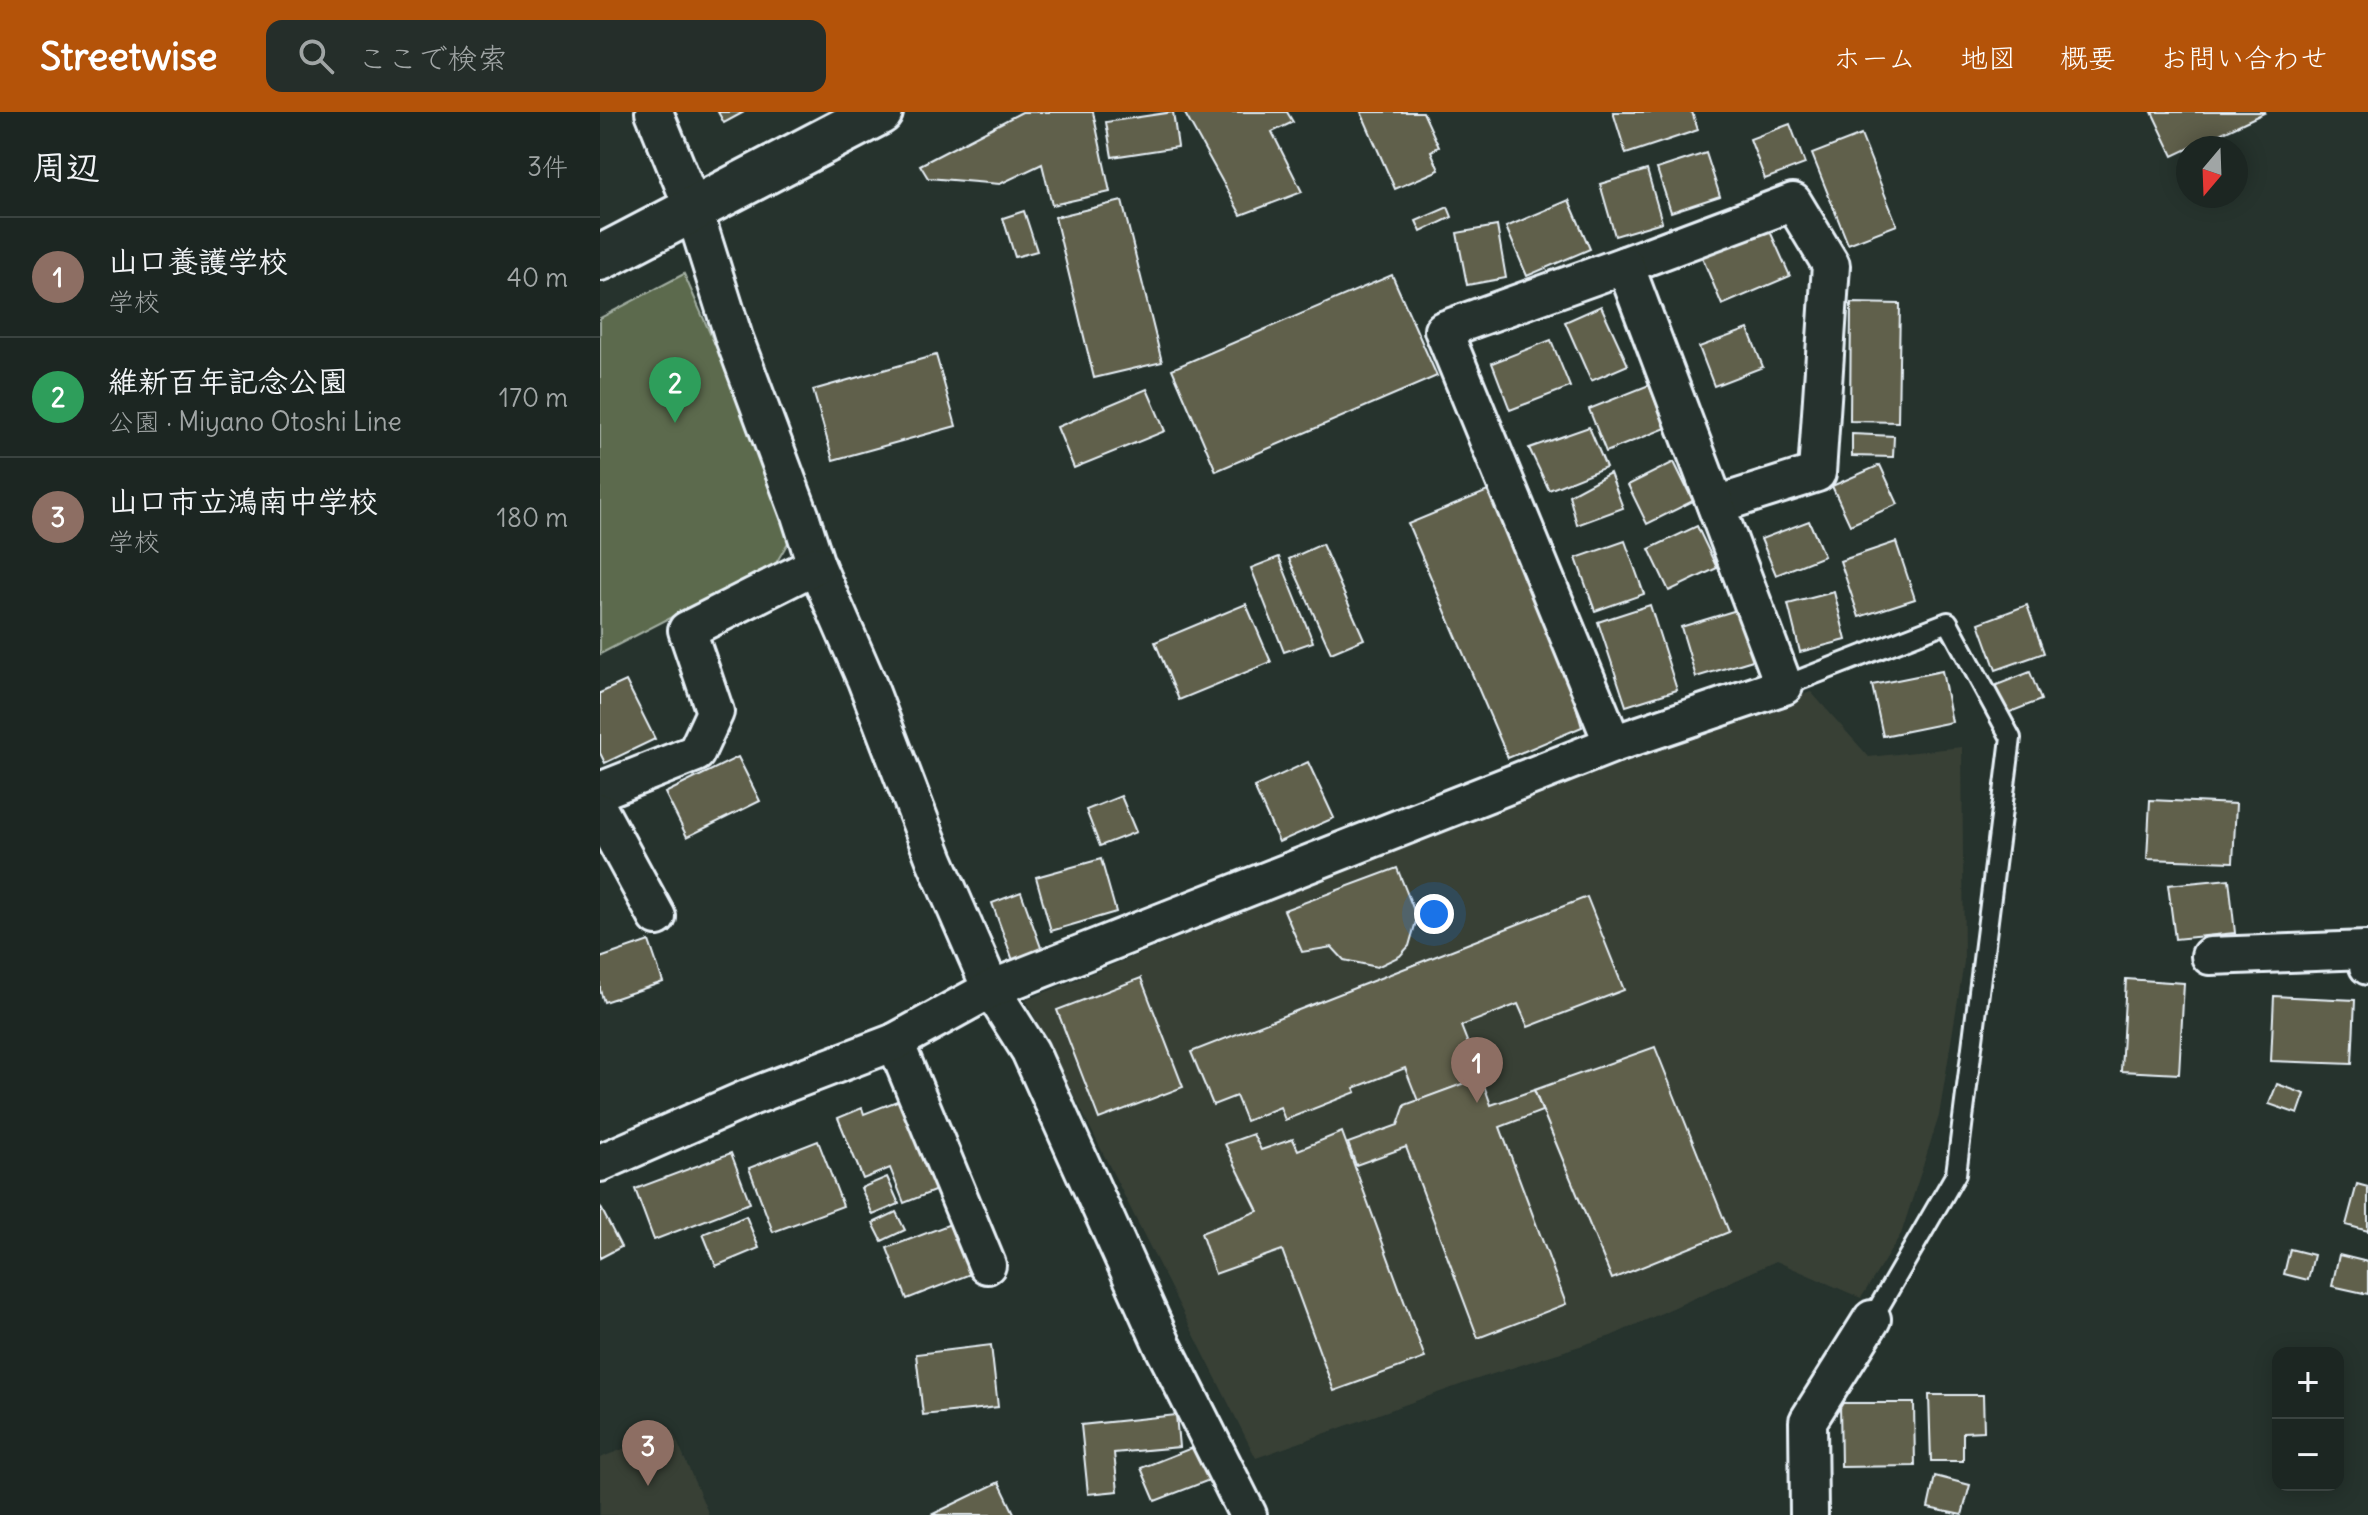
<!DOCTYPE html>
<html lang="ja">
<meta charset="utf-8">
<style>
body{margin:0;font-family:Delius,"Klee One",sans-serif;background:#252e2a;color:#f1f3f6}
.controls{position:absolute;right:24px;bottom:24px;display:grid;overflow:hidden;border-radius:16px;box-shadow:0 4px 20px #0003}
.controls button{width:72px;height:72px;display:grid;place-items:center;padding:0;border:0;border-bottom:2px solid #3a4340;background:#1c2622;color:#f1f3f6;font:40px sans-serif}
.compass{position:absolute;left:1576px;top:24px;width:72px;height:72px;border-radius:50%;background:#1c2622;box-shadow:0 4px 20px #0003;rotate:199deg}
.you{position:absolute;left:834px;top:802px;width:28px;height:28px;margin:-20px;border:6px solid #fff;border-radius:50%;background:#1a73e8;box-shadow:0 0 0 12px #1a73e833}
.badge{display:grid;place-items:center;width:52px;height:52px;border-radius:50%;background:#b45309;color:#fff;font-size:26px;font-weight:700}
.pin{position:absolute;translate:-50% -66px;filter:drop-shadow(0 2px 4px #0008)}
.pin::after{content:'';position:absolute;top:42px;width:28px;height:24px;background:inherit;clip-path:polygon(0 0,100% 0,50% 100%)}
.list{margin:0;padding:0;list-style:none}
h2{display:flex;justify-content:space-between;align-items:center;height:104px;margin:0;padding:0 32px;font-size:34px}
h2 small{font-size:26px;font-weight:400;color:#a0a5a5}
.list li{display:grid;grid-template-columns:52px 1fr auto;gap:24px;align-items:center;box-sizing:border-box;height:120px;padding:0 32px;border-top:2px solid #3a4340}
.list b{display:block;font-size:30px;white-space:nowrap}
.list p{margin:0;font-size:26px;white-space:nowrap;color:#a0a5a5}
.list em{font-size:26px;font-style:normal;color:#a0a5a5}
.icon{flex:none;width:44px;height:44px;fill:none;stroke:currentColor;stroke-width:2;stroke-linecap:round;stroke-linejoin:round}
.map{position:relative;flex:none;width:1768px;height:1403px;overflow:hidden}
header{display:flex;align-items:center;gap:48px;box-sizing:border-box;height:112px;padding:0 40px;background:#b45309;color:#fff}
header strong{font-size:38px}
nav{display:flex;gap:44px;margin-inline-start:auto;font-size:28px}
.search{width:560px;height:72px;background:#252e2a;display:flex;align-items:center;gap:20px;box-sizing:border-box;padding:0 28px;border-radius:16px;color:#a0a5a5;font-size:30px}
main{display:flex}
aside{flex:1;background:#1c2622}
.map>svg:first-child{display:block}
.built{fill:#384036}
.green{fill:#5c6b4d;stroke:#a2aea2;stroke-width:2}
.building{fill:#61604b;stroke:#e8f1f8;stroke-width:2}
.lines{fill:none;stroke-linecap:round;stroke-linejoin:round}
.lane-casing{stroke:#e8f1f8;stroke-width:24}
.street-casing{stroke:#e8f1f8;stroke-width:42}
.secondary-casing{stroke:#e8f1f8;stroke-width:50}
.lane{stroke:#26332d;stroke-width:18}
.street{stroke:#26332d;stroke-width:36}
.secondary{stroke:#26332d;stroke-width:44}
</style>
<header>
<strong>Streetwise</strong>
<div class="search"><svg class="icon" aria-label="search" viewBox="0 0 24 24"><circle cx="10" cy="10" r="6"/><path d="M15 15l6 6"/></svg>ここで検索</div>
<nav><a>ホーム</a><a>地図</a><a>概要</a><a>お問い合わせ</a></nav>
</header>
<main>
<aside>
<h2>周辺<small>3件</small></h2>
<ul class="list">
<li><span class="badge" style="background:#8d6e63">1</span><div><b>山口養護学校</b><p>学校</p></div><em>40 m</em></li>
<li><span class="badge" style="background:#2e9e5b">2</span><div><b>維新百年記念公園</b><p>公園 · Miyano Otoshi Line</p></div><em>170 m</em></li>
<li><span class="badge" style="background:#8d6e63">3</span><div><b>山口市立鴻南中学校</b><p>学校</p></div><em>180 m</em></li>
</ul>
</aside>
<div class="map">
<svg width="1768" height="1403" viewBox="0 0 1768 1403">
<rect width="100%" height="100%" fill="#26332d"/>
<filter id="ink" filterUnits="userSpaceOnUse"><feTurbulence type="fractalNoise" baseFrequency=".0125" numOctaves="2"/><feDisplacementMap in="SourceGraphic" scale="16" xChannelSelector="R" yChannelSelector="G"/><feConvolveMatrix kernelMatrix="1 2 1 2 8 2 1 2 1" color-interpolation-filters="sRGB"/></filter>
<g filter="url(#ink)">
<!-- built -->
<g class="built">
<path d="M1211,580l58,65 93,-10 2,215 -25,154 -38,118 -40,64 -85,-37 -165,75 -140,45 -215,77 -230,-458 448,-181 60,-30z"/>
<path d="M72,1318l37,85h-109v-57z"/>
</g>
<!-- green -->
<path class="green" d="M84,162l112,255 -20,34 -176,91v-336z"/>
<!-- building -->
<g class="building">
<path d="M118,0h26l-20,11z"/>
<path d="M422,0h71l17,80 -58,13 -10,-41 -42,20 -72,-6 -8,-13z"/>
<path d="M573,0l5,35 -66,10 -6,-35z"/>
<path d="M584,0h103l6,10 -21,10 30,60 -61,23z"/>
<path d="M761,0h62l16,35 -8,4 8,19 -44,19z"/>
<path d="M1013,0h79l6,18 -72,24z"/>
<path d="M1552,0h114l-93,44z"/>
<path d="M1190,12l15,40 -40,15 -15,-40z"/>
<path d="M1261,23l36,90 -49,19 -36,-90z"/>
<path d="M1106,41l14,43 -49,16 -14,-43z"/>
<path d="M1047,58l15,52 -47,14 -15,-52z"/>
<path d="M969,88l21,49 -63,27 -21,-49z"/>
<path d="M522,89l40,161 -68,16 -39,-161z"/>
<path d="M848,95l4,10 -31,15 -5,-11z"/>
<path d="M424,99l13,40 -22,6 -12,-39z"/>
<path d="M897,114l9,52 -39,7 -10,-52z"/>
<path d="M1169,117l21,47 -68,29 -20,-48z"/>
<path d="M792,163l45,101 -221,95 -44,-102z"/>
<path d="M1251,191l49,1 -2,118 -48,-1z"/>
<path d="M1001,194l27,59 -37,16 -26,-59z"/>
<path d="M1148,217l15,38 -49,19 -15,-39z"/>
<path d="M951,228l19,47 -60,23 -18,-47z"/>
<path d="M336,243l20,71 -123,34 -20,-70z"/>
<path d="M1049,273l17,43 -60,24 -17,-43z"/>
<path d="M547,277l18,42 -91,37 -17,-41z"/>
<path d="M989,315l17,40 -57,23 -20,-42z"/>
<path d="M1252,322l42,2 -1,21 -41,-1z"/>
<path d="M1074,350l19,39 -46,23 -19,-39z"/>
<path d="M1280,353l18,39 -48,21 -18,-39z"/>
<path d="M1010,361l13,35 -46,17 -8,-30z"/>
<path d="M895,376l61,148 26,91 -74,31 -100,-234z"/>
<path d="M1209,409l15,35 -48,19 -15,-36z"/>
<path d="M1097,414l20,42 -48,23 -20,-42z"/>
<path d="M1025,429l19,53 -49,17 -19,-53z"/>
<path d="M1296,430l19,57 -56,18 -19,-56z"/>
<path d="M722,432l42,95 -33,14 -42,-94z"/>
<path d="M679,445l34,85 -29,10 -33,-84z"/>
<path d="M1234,480l12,48 -46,12 -12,-48z"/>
<path d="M646,492l25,58 -92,38 -24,-58z"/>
<path d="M1050,493l27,85 -51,16 -28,-84z"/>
<path d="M1427,493l17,48 -48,17 -17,-47z"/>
<path d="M1140,497l16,50 -60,18 -15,-50z"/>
<path d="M1342,559l10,51 -69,14 -11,-51z"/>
<path d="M1430,560l11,28 -36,14 -11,-28z"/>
<path d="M26,569l29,58 -50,24 -5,-10v-60z"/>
<path d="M138,645l22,44 -73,36 -22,-44z"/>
<path d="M708,650l26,56 -55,24 -25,-55z"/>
<path d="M521,684l15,36 -36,14 -14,-36z"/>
<path d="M1550,688l86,4 -3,58 -86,-3z"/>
<path d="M501,747l15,53 -65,19 -15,-54z"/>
<path d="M797,756l20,50 -8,28 -9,10 -23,11 -33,-7 -12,-13 -30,5 -18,-42z"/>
<path d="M1629,767l6,54 -60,6 -7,-54z"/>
<path d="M421,780l23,64 -29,10 -23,-63z"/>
<path d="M987,785l37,93 -96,37 -10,-23 -57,22 20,51 -63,24 -13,-33 -51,20 2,4 -71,28 -5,-13 -34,14 -10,-25 -23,9 -22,-53z"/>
<path d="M49,829l14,41 -59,20 -4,-12v-32z"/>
<path d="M541,866l42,109 -84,32 -42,-109z"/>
<path d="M1526,867l58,4 -5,91 -58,-3z"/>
<path d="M1674,884l81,4 -3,64 -81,-3z"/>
<path d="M1055,935l74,185 -117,47 -78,-189z"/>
<path d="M881,965l10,28 43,-15 8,21 -42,16 66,177 -88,34 -72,-191 -50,18 -8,-22 50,-18 7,-20z"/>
<path d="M1677,972l28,10 -7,20 -29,-10z"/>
<path d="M302,987l45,87 -43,17 -14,-35 -27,11 -25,-61 24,-10 2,6z"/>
<path d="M742,1020l83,226 -91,33 -52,-141 -67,24 -14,-41 57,-22 -33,-67 28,-10 8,16 32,-11 5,11z"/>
<path d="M218,1029l25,65 -70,26 -24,-64z"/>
<path d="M131,1041l19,50 -96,37 -19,-51z"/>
<path d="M287,1065l12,27 -26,11 -12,-27z"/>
<path d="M1757,1072l11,3v44l-22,-6z"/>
<path d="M0,1094l21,41 -21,11z"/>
<path d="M296,1100l9,18 -23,11 -9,-18z"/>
<path d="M146,1104l13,32 -43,18 -13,-32z"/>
<path d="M353,1111l20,50 -66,26 -20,-51z"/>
<path d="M1690,1137l24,6 -6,25 -24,-6z"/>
<path d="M1739,1143l29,7v32l-36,-8z"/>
<path d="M391,1233l7,62 -75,8 -7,-61z"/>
<path d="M1329,1283h54l1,36 -21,1v29h-32z"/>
<path d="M1240,1291h74l1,63 -74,1z"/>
<path d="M576,1303l3,32 -65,6 4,38 -30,3 -7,-69z"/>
<path d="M599,1333l13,34 -57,22 -14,-33z"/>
<path d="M1335,1364l35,9 -8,30 -34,-7z"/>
<path d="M399,1370l16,33h-84z"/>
</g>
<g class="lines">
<!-- lane casing -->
<g class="lane-casing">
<path id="lane" d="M1184,574l164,-64 63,116 -55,436 -84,145"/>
</g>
<!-- street casing -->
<g class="street-casing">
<g id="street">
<path d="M54,0l39,96 41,130 66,177 16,50 50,115 69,180 56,129 39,62 133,295 85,169"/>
<path d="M1025,153l168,-63 38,63 -14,208 -101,32"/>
<path d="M0,679l96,-38 19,-41 -28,-82 129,-65"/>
<path d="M0,700l57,105"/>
<path d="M1610,844l156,-6 2,16"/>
<path d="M295,930l92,223"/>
<path d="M0,1051l151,-66 144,-55 96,-53 622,-245 171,-58 -159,-421 -182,65 170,414"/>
<path d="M1209,1403l-1,-94 64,-102"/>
</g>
</g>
<!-- secondary casing -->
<g class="secondary-casing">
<path id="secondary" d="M0,146l280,-146"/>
</g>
<!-- lane -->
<use href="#lane" class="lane"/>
<!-- street -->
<use href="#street" class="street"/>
<!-- secondary -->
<use href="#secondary" class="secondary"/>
</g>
</g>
</svg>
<div class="controls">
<button>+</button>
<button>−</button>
</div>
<svg class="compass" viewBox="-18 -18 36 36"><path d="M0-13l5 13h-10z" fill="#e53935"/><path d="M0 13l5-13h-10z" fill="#a0a5a5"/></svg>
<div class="you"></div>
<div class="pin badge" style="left:877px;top:991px;background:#8d6e63">1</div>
<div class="pin badge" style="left:75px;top:311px;background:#2e9e5b">2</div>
<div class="pin badge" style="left:48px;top:1374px;background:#8d6e63">3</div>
</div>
</main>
